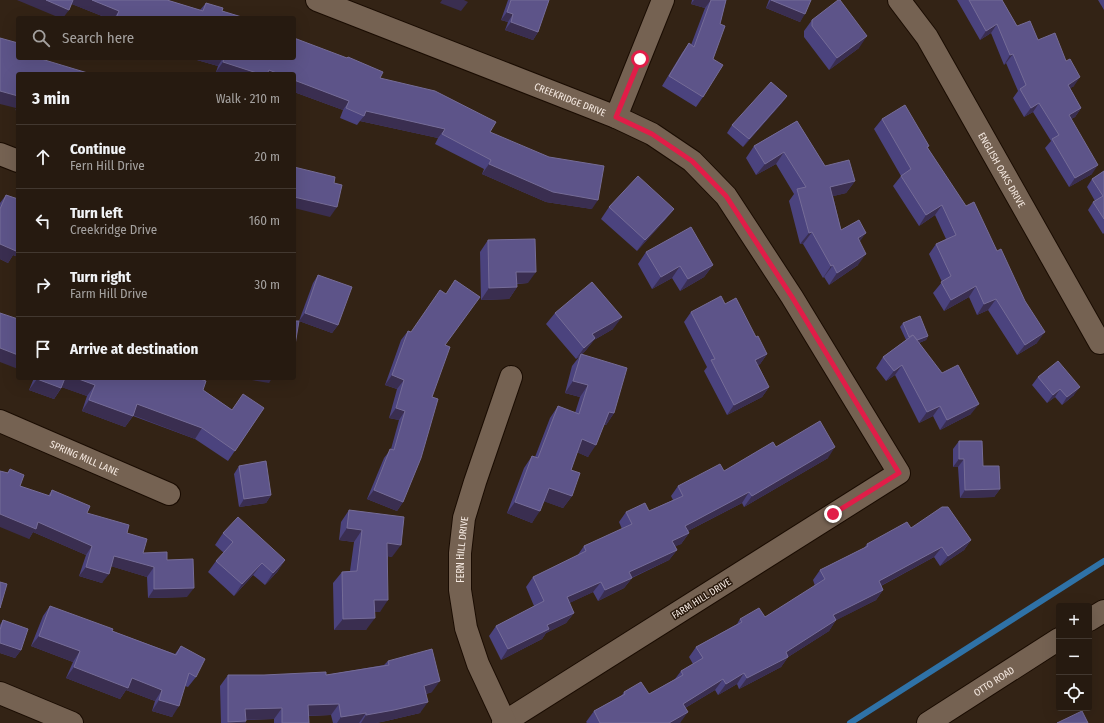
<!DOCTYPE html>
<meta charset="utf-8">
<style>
body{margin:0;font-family:"Fira Sans Condensed",sans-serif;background:#32271e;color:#f1f3f6}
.controls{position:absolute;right:12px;bottom:12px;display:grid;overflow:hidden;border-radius:4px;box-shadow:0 4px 16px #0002}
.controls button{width:36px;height:36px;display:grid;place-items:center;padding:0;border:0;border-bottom:1px solid #423830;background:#261a10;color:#f1f3f6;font:20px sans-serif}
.stop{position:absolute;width:12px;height:12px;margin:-9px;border:3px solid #e11d48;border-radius:50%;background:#fff}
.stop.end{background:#e11d48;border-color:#fff;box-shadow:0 1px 4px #0008}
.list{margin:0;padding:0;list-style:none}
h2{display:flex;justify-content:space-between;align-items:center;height:52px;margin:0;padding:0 16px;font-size:17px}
h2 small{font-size:13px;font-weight:400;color:#a4a19f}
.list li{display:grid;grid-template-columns:26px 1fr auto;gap:12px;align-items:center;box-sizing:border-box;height:64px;padding:0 16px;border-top:1px solid #423830}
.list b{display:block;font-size:15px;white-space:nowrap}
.list p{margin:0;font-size:13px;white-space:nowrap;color:#a4a19f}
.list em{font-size:13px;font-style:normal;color:#a4a19f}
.icon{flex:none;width:22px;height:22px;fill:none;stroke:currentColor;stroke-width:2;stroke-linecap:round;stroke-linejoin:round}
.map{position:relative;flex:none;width:1104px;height:723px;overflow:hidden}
.search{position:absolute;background:#261a10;box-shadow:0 4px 16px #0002;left:16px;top:16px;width:280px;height:44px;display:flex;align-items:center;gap:10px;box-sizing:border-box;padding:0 14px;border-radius:4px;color:#a4a19f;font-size:15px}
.panel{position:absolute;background:#261a10;box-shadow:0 4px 16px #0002;left:16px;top:72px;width:280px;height:308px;border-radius:4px}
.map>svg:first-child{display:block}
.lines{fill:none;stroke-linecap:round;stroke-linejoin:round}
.stream{stroke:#2f72a7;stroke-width:6}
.minor-casing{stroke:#1a0c02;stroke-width:24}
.minor{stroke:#756252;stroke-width:22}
.wall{fill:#4b437e}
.shaded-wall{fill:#3a2e50}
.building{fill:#5d5489;stroke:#756c97}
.route{stroke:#e11d48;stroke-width:5}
.labels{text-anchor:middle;stroke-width:3;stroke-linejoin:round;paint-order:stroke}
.street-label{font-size:10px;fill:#f5e9e1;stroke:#29190c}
</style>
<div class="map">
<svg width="1104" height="723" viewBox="0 0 1104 723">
<rect width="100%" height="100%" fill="#332315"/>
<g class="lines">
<!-- stream -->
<path class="stream" d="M850,723l254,-162"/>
<!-- minor casing -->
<g class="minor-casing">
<g id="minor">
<path id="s1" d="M317,0l299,117 36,17 40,27 34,35 66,101 107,176 -396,250"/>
<path id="s2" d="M899,0l28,37 173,306 4,-3"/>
<path d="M616,117l47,-117"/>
<path d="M0,154l18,7"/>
<path id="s3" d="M0,421l169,73"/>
<path d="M1089,620l15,-9"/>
<path d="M0,693l72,30"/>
<path id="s4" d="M505,722l-27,-58 -12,-36 -6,-38v-37l4,-35 11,-36 36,-105"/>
<path id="s5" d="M928,723l131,-84"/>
</g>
</g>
<!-- minor -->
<use href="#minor" class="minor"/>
</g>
<!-- wall -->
<g class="wall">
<path d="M17,0h150l33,10 6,-7 16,8 23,7h-138l-35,-14z"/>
<path d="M508,0h41l-11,32 -5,8 -28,-10 3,-8 -7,-2z"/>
<path d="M692,0h34l-6,24 -7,35 -10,38 -7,10 -34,-21 20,-33 7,-10 2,2 14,-37 -14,-4z"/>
<path d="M769,0h42l-11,22 -34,-14z"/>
<path d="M957,0h45l15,26 21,14 36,46 -4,2 11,20 -6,9 -4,2 21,55 -23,13 -24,-39 6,-7 -18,-29 -9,5 -11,-19 5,-7 -12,-28 -2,2 -13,-32 -11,7z"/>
<path d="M1098,0h6v10z"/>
<path d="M812,20l47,28 -30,22 -25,-33v-6z"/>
<path d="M190,58h104l86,20 110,54 102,77 -46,-7 -64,-28 2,-5 -49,-25 3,-6 -78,-17 -3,4 -17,-7 3,-8 -49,-18v-18l-78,-2 2,-6z"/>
<path d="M787,96l-6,8 -38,43 -16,-14 5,-8z"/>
<path d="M882,119l46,29 109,195 -20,12 -29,-45 -11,5 -8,-18 -25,14 -11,-18 9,-11 -13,-28 7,-10 10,-5 -11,-24 -16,11 -26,-40 8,-10 -27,-47z"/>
<path d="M797,121l28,45 30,15 -9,12 -13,3 8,34 19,12 -2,23 -29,20 -5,-8 -1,1 -20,-34h-3l-11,-43 5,-7 -18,-30 -20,11 -10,-17 8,-12z"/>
<path d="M1104,171v62l-1,1 -15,-24 5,-8 2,-1 -8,-14 5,-8z"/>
<path d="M6,195l12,4v58l-5,-2 -5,8 -8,-4v-56z"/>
<path d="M609,207l65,2 -9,11 -28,31 -36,-32z"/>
<path d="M488,240l40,43 -11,1v3l-8,12 -28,1 -1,-48z"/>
<path d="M646,252l67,13 -9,12 -24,14 -8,-13 -20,11 -14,-25z"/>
<path d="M318,275l20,50 -6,8 -33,-12 14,-38z"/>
<path d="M691,312l65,25 11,17 -7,10 -2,1 11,22 -7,10 -35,18 -23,-44 3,-4 -23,-45z"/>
<path d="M555,313l58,16 -19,11 -8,10 -4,4 32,59 -8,12h-2l-16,32 -11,-5 -6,18 1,26 -9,12 -19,-7 -12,22 -25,-10 17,-45 8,-12 3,1 15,-39 8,-12 17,7 5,-16 -15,-4 7,-27 7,-9 -3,2 -30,-35z"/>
<path d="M903,323l25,13 -2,4 -7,3 52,71 -31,16 -7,-14 -14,7 -24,-48 -9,6 -10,-13 7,-11 23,-17 -6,-13z"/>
<path d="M408,331l37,14 -13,52 -29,105 -6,9 -30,-12 17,-41 7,-9 8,-29 -10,-2 8,-29 -12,-4 16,-45z"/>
<path d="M1038,377l36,18 -12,10 -7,-8 -8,6 -15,-18z"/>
<path d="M34,378h163l6,12 29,20 32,-2 -36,53 -33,-22 -62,-23 -8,11 -43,-16 5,-15 -25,-9 -8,12 -25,-9z"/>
<path d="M959,441l24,25 17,23 -6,8 -34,1 -2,-31h-5v-18z"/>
<path d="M776,447l52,11 -84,49 -2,-4 -54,28 1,2 -8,11 -6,2 2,4 -8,10 -37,18 -8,10 -26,13 -5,-9 -24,11 5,10 -8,10 -20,10 -4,6 -41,21 -12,-24 7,-10 38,-20 -8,-19 7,-10 44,-21 7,-10 38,-17 -3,-7 7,-10 23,-1 24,-11 -2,-4 7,-10 46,-15z"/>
<path d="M239,466l32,29 -5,8 -27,4 -5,-33z"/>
<path d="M10,469l10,17 28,10 4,-6 35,23 40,20 16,20 24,7 20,37 -39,1 -1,-21 -36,-11 -9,17 -23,-7 7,-21 -53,-23 -4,7 -22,-66z"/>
<path d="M349,510l43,47 -4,-1 -8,56h-6l-8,18h-32l-1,-47 9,-11 8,-1 4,-29 -15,-2 2,-18z"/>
<path d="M911,528l60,12 -7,10 -24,16 -6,-9 -53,29 2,4 -7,10 -40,20 -7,11 -41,26 -7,10 -42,22 -2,-5 -19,11 -3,-5 -30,18 -5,15h-93l-1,-1 8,-11 28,-16 2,-3 25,2 26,-15 6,-8 12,-7 -4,-7 7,-10 41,-23 3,-5 25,-2 50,-31 -2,-6 7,-10 44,-22 3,-4z"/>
<path d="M223,533l62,27 -8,12 -12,13 -12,-10 -19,21 -26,-24 8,-11 8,-8 -9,-8z"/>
<path d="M50,606l62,25 63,23 6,-8 15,31 -8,10 -3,-1 -13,31 -20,-6 3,-10 -29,-11 -6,9 -54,-21 7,-16 -42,-16 12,-30z"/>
<path d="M3,620l18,30 -6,8 -15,-5v-28z"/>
<path d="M388,661l44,31 -6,2 -6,19 -34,8 -10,2h-43l-2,-8 -23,1 1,7h-35v-4l-28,1v1l-1,2h-24l-1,-37 8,-11h98l58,-10z"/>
</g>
<!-- shaded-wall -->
<g class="shaded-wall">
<path d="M17,0h29l23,10 -6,8h-3z"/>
<path d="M71,0h21l27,11 -5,7h-7l-38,-15z"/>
<path d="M442,0h22l4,2 -7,9 -21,-8z"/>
<path d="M694,0h17l-6,8 -14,-4z"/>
<path d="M771,0l34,14 -5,8 -34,-14z"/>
<path d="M507,12l6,2 -5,8 -7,-2z"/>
<path d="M511,22l27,10 -5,8 -28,-10z"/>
<path d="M997,24l-6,9 -11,7 6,-9z"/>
<path d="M867,36l-8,12 -30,22 8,-12z"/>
<path d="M1013,54l-7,9 -2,2 6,-10z"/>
<path d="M190,58h33l-5,8z"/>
<path d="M223,62l37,12h-36l-8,-2z"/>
<path d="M269,70l10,4h-13z"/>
<path d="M1080,77l-6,9 -13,8 7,-9z"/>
<path d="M294,80l55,21 -6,9 -49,-18z"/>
<path d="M0,91l18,5v9l-2,3 -16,-4z"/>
<path d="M787,96l-6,8 -38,43 6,-8z"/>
<path d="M1039,103l-6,9 -9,5 7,-9z"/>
<path d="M18,106v5l-3,-1z"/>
<path d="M1081,108l-6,9 -13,7 7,-9z"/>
<path d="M366,111l79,18 -7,9 -78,-17 4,-5z"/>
<path d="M784,152l-8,12 -20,11 9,-11z"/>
<path d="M489,164l109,36 -6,9 -46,-7 -64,-28z"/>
<path d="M1098,165l-6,9 -23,13 6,-9z"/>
<path d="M855,181l-9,12 -24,6 8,-12z"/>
<path d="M294,197l43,10 -7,10 -36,-9z"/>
<path d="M942,205l-7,10 -16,11 7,-11z"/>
<path d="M674,209l-9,11 -28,31 8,-11z"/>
<path d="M812,232l-9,12h-3l9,-11z"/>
<path d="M866,233l-8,11v-6z"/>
<path d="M0,244l18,1v12l-5,-2 -5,8 -8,-4z"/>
<path d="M866,254l-8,11 -29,20 8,-12z"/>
<path d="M713,265l-9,12 -24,14 8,-12z"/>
<path d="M833,265l-9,12 -1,1 8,-12z"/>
<path d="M680,266l-8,12 -20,11 9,-12z"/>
<path d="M516,272h20l-8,11 -20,1z"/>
<path d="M976,286l-7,11 -25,14 7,-11z"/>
<path d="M517,287l-8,12 -28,1 8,-12z"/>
<path d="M996,299l-8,11 -11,5 7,-11z"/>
<path d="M305,313l33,12 -6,8 -33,-12z"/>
<path d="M622,317l-9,12 -19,11 -8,10 -6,6 1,-2 -5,5 8,-11 8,-14z"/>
<path d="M1045,332l-8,11 -20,12 8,-10z"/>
<path d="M928,336l-2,4 -17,7 3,-4z"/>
<path d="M0,348l18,7v14l-18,-7z"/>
<path d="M767,354l-7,10 -12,6 7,-10z"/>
<path d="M902,365l-7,10 -9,6 8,-10z"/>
<path d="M392,375l12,5 -7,9 -12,-4z"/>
<path d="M64,378h12l19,7 -8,11 -29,-10z"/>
<path d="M240,378h32l-3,5z"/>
<path d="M37,379l24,9 -7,11 -25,-9z"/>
<path d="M573,381l15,4 -8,12 -15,-4z"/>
<path d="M769,387l-7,10 -35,18 7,-10z"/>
<path d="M1080,387l-6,8 -12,10 5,-8z"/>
<path d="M1060,389l-5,8 -8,6 6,-8z"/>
<path d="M89,400l44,16 -8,11 -43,-16z"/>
<path d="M137,404l65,24 -7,11 -65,-25z"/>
<path d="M979,404l-8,10 -31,16 7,-10z"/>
<path d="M940,406l-7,10 -14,7 8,-11z"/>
<path d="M396,408l9,3 -6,9 -10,-2z"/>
<path d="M609,412l5,1 -8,12 -5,-1z"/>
<path d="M582,439l14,6 -8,12 -14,-6z"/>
<path d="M835,447l-7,11 -84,49 8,-11z"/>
<path d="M959,459h5l-6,8h-5z"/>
<path d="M549,488l23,8 -9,12 -23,-8z"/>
<path d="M1000,489l-6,8 -34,1 5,-8z"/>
<path d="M374,490l29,12 -6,9 -30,-12z"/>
<path d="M749,492l-7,11 -64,33 7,-10z"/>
<path d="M271,495l-5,8 -27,4 5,-8z"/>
<path d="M515,502l25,9 -8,12 -25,-10z"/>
<path d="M0,514l38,8 54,24 -6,9 -53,-23 -4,7 -29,-12z"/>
<path d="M347,528l15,2 -8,12 -15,-2z"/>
<path d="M689,533l-8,11 -16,7 7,-10z"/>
<path d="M971,540l-7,10 -24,16 8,-10z"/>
<path d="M387,543l14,2 -9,12 -13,-2z"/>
<path d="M942,547l-8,10 -63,34 8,-10z"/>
<path d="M677,550l-8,10 -47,22 7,-10z"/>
<path d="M114,556l40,11 -7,10 -40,-12z"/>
<path d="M285,560l-8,12 -12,13 8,-12z"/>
<path d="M262,563l-9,12 -19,21 8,-12z"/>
<path d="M86,567l23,7 -7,9 -23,-7z"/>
<path d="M632,578l-8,10 -26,13 7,-11z"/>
<path d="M601,582l-8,10 -34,16 8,-11z"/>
<path d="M194,588l-7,9 -39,1 6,-9z"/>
<path d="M883,590l-7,10 -51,26 8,-11z"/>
<path d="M374,600h14l-8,12h-14z"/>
<path d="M574,613l-8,10 -20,10 -4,6 -41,21 7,-11 39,-24z"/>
<path d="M375,618l-9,12h-32l9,-11z"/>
<path d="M836,620l-7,11 -41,26 -7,10 -42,22 8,-11 39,-26z"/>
<path d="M39,636l41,15 -7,11 -42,-16z"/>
<path d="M0,643l21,7 -6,8 -15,-5z"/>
<path d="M74,667l58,11 30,12 -7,11 -29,-11 -6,9 -54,-21z"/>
<path d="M744,673l-7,11 -19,11 8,-11z"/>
<path d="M723,679l-8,11 -40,24 8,-10z"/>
<path d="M440,681l-8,11 -16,5 8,-11z"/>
<path d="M159,700l20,6 -7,11 -20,-6z"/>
<path d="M428,702l-8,11 -34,8 -10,2h-15l5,-8z"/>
<path d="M339,704l-8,11 -31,1 8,-11z"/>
<path d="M282,708l-8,11 -36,1 7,-11z"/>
<path d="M688,712l-8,11h-11z"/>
<path d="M366,713l-7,10h-22l4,-6z"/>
<path d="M246,721l-1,2h-17v-1z"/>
</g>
<!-- building -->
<g class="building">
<path d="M46,0h27l-4,10z"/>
<path d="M92,0h75l36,11 3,-8 17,5 -1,3 23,7h-129l3,-7z"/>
<path d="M511,0h38l-11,32 -27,-10 2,-8 -6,-2z"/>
<path d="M711,0h15l-6,24 5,2 -12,33 10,6 -20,32 -34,-21 20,-33 5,4z"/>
<path d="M771,0h40l-6,14z"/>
<path d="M838,0h2l27,36 -30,22 -25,-32v-6z"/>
<path d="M969,0h33l15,26 13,-5 8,19 17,-7 11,28 4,-2 10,18 -12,8 13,23 -12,7 29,50 -23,13 -23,-39 7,-4 -20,-32 -8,5 -11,-19 6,-4 -13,-31 -3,1 -13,-31 -11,7z"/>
<path d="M0,38l18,5v15h20l53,16h-73v22l-18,-5z"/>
<path d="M294,38l53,20 1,-1 35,15 -3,6 55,13 61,31 -6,10 59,25 55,9 -6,34 -45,-8 -64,-28 2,-4 -49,-26 3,-5 -79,-18 -2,5 -18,-8 3,-7 -55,-21v-6h-15l-10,-4 -2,4h-7l-37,-12 1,-4h70z"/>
<path d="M771,82l16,14 -38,43 -17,-14z"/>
<path d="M905,105l24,41 -2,1 39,59 8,-4 23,49 4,-2 24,52 20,31 -20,13 -29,-46 -12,5 -8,-18 -25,14 -10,-18 10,-6 -15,-32 20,-9 -14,-30 -16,10 -25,-39 10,-7 -29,-50z"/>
<path d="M797,121l28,45 24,-6 6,21 -25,6 11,43 18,-10 7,13 -8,5 8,16 -29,19 -4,-8 -2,1 -19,-34 -3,1 -12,-44 9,-2 -22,-35 -19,12 -11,-18z"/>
<path d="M294,167l41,10 -1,6 8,2 -5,22 -43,-10z"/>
<path d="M1104,171v48l-11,-17 10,-6 -11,-17z"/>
<path d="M638,176l36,33 -29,31 -36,-33z"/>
<path d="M6,195l12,4v47l-2,5 -16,-7v-35z"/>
<path d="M691,227l22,38 -25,14 -8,-13 -19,11 -15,-25z"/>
<path d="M535,239l1,33h-20l1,15 -28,1 -1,-48z"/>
<path d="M318,275l34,12 -14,38 -33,-12z"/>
<path d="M455,280l25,17 -35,48 5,2 -18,50 6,2 -17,59 -18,44 -29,-12 16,-41 4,1 11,-39 -9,-3 8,-28 -12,-5 16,-44 3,1 29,-42 6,4z"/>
<path d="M592,282l30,35 -30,17 3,4 -11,10 -29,-35z"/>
<path d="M721,296l4,8 11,-6 20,39 2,-1 9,18 -12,6 14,27 -35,18 -23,-45 4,-1 -24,-47z"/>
<path d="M0,313l18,6v36l-18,-7z"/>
<path d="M920,316l8,20 -11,4 -4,-5 -4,2 -6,-14z"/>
<path d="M294,321h5l-5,30z"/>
<path d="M913,335l29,38 16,-8 21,39 -32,16 -7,-14 -13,6 -25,-47 -8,6 -11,-14z"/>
<path d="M581,354l46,14 -13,45 -5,-1 -13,33 -14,-6 -11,31 9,3 -8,23 -23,-8 -9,23 -25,-9 17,-46 6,2 20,-52 21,8 9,-29 -15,-4z"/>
<path d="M1058,361l22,26 -13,10 -7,-8 -7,6 -15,-18z"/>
<path d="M37,378h28l-4,10 -24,-9z"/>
<path d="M76,378h121l9,3 -3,9 29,20 11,-16 21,14 -29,43 -33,-23 -65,-24 -4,12 -44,-16 6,-15z"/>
<path d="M820,421l15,26 -83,49 -3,-4 -64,34 4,7 -17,8 5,9 -48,22 3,6 -27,12 -4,-8 -34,15 7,16 -27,12 2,4 -41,20 -12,-23 48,-25 -11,-24 53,-26 -2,-5 48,-22 -6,-12 19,-9 4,8 34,-15 -5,-10 42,-22 4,7 49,-29 3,5z"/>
<path d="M959,441h23l1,25h16l1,23 -35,1 -1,-31h-5z"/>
<path d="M266,461l5,34 -27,4 -5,-33z"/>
<path d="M10,469l14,6 -4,11 30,10 2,-6 38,16 -3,7 42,12 -2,8 20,6 -4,14 24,-1v8l26,-1 1,29 -40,1v-22l-40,-11 -5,18 -23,-7 6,-21 -54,-24 -2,7 -36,-15v-43l8,2z"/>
<path d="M942,507h6l23,33 -23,16 -6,-9 -63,34 4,9 -50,25 3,5 -50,32 2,5 -41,21 -3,-5 -18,11 -3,-5 -40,25 5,8 -19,11h-69l-6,-12 31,-17 -1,-2 17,-10 8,12 34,-19 -2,-4 22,-13 -7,-11 46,-25 -2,-3 19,-11 6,9 60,-38 -5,-9 48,-24 -1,-2 40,-22 4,6z"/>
<path d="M349,510l55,7 -3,28 -14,-2 1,57h-14l1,18 -32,1 -1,-47 15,-1 5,-41 -15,-2z"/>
<path d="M238,517l47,43 -12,13 -11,-10 -20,21 -26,-23 17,-19 -10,-9z"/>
<path d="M0,582l7,2 -7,24z"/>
<path d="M50,606l63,23 -1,2 64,24 5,-9 24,13 -9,18 -7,-4 -10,33 -20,-6 3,-10 -30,-12 -4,10 -54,-21 6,-16 -41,-15z"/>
<path d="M3,620l25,9 -7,21 -21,-7v-13z"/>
<path d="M432,649l8,32 -16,5 4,16 -34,8 -28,5v-2l-25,4 -2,-13 -31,1 1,18h-27v-15l-37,1 1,12 -18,1v-47h36l62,-3v3l63,-10 -1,-4z"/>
<path d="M1082,711l6,12h-31z"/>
</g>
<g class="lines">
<!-- route -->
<path class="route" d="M640,59l-24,58 36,17 40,27 34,35 66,101 107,176 -66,41"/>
</g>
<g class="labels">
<!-- street labels -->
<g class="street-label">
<text dy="4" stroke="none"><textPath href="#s1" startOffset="272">CREEKRIDGE DRIVE</textPath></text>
<text dy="4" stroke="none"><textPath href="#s2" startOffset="199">ENGLISH OAKS DRIVE</textPath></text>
<text dy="4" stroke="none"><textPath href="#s3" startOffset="92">SPRING MILL LANE</textPath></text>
<text dy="4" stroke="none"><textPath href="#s4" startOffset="181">FERN HILL DRIVE</textPath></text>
<text transform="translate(701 598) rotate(-32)" y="4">FARM HILL DRIVE</text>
<text dy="4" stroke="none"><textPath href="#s5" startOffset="78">OTTO ROAD</textPath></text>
</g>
</g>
</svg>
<div class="controls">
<button>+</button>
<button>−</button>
<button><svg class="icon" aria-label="locate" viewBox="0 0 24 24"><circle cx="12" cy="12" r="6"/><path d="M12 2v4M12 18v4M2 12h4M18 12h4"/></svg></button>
</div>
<div class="stop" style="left:640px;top:59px"></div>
<div class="stop end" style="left:833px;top:514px"></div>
<div class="search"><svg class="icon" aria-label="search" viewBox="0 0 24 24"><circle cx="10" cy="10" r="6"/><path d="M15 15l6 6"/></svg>Search here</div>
<section class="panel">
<h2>3 min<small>Walk · 210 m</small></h2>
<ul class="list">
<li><svg class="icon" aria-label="ahead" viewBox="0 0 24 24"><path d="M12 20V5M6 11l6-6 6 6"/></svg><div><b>Continue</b><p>Fern Hill Drive</p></div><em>20 m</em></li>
<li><svg class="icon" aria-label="left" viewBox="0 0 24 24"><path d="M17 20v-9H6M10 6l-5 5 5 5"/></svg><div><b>Turn left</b><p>Creekridge Drive</p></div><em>160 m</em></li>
<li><svg class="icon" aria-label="right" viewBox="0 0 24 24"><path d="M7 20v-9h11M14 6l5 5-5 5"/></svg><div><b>Turn right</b><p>Farm Hill Drive</p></div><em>30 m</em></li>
<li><svg class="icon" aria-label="arrive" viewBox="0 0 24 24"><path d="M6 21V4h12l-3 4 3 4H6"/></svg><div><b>Arrive at destination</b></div></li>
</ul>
</section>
</div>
